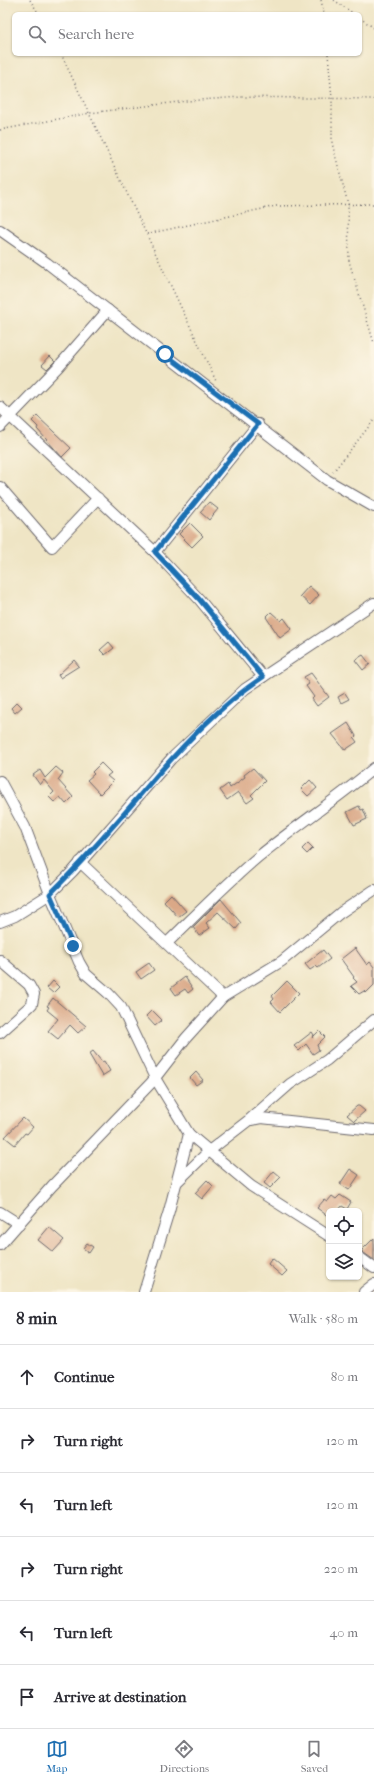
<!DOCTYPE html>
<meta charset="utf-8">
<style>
body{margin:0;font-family:"IM FELL French Canon",serif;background:#f2f2f3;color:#2b2b33}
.controls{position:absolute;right:12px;bottom:12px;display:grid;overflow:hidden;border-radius:6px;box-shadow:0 1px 3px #0004}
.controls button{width:36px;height:36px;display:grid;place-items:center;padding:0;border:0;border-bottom:1px solid #e1e1e2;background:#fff;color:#2b2b33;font:20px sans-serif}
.stop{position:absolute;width:12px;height:12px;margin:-9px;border:3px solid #1f6fb2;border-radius:50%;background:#fff}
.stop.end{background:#1f6fb2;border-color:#fff;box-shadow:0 1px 4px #0008}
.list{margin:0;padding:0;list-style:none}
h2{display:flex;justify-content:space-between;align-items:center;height:52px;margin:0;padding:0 16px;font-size:17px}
h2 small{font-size:13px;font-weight:400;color:#7c7c81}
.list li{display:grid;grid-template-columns:26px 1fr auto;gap:12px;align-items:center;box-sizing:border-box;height:64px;padding:0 16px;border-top:1px solid #e1e1e2}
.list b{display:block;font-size:15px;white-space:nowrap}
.list em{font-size:13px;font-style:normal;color:#7c7c81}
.icon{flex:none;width:22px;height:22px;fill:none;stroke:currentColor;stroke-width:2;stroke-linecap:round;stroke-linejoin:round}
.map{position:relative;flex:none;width:374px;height:1292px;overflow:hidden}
.search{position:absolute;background:#fff;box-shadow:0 1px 3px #0004;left:12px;right:12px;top:12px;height:44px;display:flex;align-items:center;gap:10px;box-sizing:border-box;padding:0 14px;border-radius:6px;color:#7c7c81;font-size:15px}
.sheet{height:436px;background:#fff}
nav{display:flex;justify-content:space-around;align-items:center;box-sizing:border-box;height:56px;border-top:1px solid #e1e1e2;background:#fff;font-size:11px;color:#7c7c81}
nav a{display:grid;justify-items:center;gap:2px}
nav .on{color:#1f6fb2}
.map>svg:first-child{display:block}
.building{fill:#daa887}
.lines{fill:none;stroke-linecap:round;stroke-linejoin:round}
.minor-casing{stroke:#6a666b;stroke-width:12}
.path{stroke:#6a666b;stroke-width:1.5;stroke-dasharray:1 3;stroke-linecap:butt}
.minor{stroke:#fff;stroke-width:10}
.route{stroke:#1f6fb2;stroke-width:5}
</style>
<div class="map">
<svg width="374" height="1292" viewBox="0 0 374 1292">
<rect width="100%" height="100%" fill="#fcf5e5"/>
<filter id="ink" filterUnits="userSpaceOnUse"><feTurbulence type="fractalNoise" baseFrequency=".025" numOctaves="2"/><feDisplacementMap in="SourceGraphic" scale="8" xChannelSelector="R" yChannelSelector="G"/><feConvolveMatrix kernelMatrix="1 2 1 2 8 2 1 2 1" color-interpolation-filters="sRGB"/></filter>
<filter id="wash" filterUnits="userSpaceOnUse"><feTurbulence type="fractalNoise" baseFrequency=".012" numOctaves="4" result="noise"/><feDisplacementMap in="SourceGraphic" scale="16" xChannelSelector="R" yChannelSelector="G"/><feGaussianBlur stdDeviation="0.9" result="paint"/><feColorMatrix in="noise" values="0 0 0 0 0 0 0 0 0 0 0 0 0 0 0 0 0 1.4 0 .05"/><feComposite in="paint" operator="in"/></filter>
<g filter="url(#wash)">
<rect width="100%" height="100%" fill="#efe5c5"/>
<g id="blocks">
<!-- building -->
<g class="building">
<path d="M50,356l5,5 -8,8 -5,-4z"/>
<path d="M37,416l34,32 -9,9 -25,-28 1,-2 -6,-6z"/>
<path d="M209,502l9,7 -9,11 -9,-8z"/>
<path d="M190,523l13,13 -11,11 -13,-13z"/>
<path d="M309,586l10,9 -9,10 -10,-9z"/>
<path d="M271,612l10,9 3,-3 8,11 -12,9 -14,-21z"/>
<path d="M109,642l5,6 -9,7 -5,-5z"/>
<path d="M363,655l7,9 -7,6 -8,-10z"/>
<path d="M74,660l5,6 -19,12 -2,-3z"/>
<path d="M311,673l18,24 -12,9 -5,-7 2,-2 -8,-11 3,-2 -5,-7z"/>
<path d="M345,693l4,6 -8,4 -3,-6z"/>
<path d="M17,702l5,5 -7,6 -4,-5z"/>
<path d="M348,723l8,13 -2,2 3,4 -12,8 -13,-16z"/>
<path d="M101,763l10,10 -4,3 6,5 -13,13 -13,-14 7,-6 -2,-2z"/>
<path d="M56,767l7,6 -5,7 15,17 -7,7 -6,-7 -6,5 -5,-5 5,-5 -10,-12 -4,5 -7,-10 7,-5 5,8z"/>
<path d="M253,768l12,13 -14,14 3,3 -7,5 -9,-11 -11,8 -7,-10 8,-6 2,4 15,-11 -1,-2z"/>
<path d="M310,780l7,8 -9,8 -7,-7z"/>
<path d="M359,806l2,4 2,-1 4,10 -13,6 -7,-13z"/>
<path d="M308,843l5,5 -6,6 -5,-5z"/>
<path d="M171,894l15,17 -8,6 -14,-16z"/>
<path d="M221,899l20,24 -5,6 -18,-17 -12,11 4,5 -11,8 -6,-9z"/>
<path d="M355,948l12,17 3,-3 4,5v18l-8,8 -2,-2 -5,3 -8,-8 6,-4 -4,-4 1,-1 -13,-18z"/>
<path d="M323,950l7,9 -12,9 -2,-2 -6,4 -5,-6z"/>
<path d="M149,963l5,7 -13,9 -5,-7z"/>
<path d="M185,977l8,12 -5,4 -3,-4 -9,6 -5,-7z"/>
<path d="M53,981l6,6 -6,6 -6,-5z"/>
<path d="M287,981l12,12 -19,19 -9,-10 3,-3 -2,-3z"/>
<path d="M53,998l33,28 -8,7 -8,-8 -12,14 -10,-8 10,-12 -11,-9 2,-3 -2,-1z"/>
<path d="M152,1010l10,10 -7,6 -9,-10z"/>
<path d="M319,1031l6,6 -8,8 2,5 -6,4 -7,-10 -7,7 -5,-5 18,-14 2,3 -2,3z"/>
<path d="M93,1051l9,11 2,-1 6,10 -8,5 -13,-22z"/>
<path d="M196,1072l7,8 -7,5 -6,-7z"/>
<path d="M357,1106h2l6,5 -11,10 -7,-6z"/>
<path d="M23,1118l10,9 -6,7 -2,-1 -10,12 -10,-8z"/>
<path d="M350,1169l9,6 -10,15 -9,-6z"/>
<path d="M274,1171l7,6 -11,11 -6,-5z"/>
<path d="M207,1180l6,6 -11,13 -7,-6z"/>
<path d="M340,1195l11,7 -4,7 -5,-3 -4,5h-9v6l-12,-9 7,-8 3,2 5,-6 4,3z"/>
<path d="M49,1227l15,13 -11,12 -15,-12z"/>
<path d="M374,1238v22l-13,-9z"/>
<path d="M87,1243l6,4 -4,6 -6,-5z"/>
<path d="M272,1258l15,13 -5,5 -14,-12z"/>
</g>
</g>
</g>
<g filter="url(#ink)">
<use href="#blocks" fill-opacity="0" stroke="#6a666b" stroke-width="1"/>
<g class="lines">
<!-- minor casing -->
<g class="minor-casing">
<g id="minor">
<path d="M0,230l47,33 280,217 47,27"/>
<path d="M0,407l155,145 44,47 64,78"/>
<path d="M0,427l58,-60 50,-57"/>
<path d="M0,487l52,60 46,-49"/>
<path d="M155,552l103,-128"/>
<path d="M0,781l25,46 25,67 29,68 7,12 22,19 13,14 34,71 34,56 62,52 78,50"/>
<path d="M80,862l143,135"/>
<path d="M0,922l15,-6 35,-22 23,-23 98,-112 74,-70 129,-86"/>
<path d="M167,943c30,-29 59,-59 91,-86 38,-31 79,-58 116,-89"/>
<path d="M0,960l29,25 5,9 -2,10 -3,3 -29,26"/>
<path d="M251,1120l10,-2 113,12"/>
<path d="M177,1182l32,-31 40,-31 41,-36 37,-24 47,-40"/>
<path d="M0,1212l19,12"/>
<path d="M0,1245l52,-59 99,-103 35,-45 37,-41 59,-36 58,-48 34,-23"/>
<path d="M359,1257l15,11"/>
<path d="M144,1292l25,-81 20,-77"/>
<path d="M364,1292l10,-8"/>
</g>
</g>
<!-- path -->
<g class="path">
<path d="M30,0l9,14"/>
<path d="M321,0l3,14"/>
<path d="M334,0l20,14"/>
<path d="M360,18l14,10"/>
<path d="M61,54l155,327"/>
<path d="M328,54l4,44v45l16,61 1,57 25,82"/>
<path d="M0,130l90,-17 96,-12 55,-4 133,2"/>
<path d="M147,234l129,-28 98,-2"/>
<path d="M333,472l41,-52"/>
</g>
<!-- minor -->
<use href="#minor" class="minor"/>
</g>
</g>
<g class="lines" filter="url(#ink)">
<!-- route -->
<path class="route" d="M73,946l-23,-52c36,-36 69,-74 102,-113 33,-38 69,-76 111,-104l-64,-78 -44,-47 103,-128 -93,-70"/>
</g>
</svg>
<div class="controls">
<button><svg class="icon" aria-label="locate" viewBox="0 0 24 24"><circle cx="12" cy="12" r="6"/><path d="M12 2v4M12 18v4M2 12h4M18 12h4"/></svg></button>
<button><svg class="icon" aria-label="layers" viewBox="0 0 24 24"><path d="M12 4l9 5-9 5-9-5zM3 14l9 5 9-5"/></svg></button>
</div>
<div class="stop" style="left:165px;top:354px"></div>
<div class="stop end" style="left:73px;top:946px"></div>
<div class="search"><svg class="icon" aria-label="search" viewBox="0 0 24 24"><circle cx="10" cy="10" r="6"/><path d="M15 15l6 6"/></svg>Search here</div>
</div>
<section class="sheet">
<h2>8 min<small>Walk · 580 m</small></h2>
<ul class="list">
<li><svg class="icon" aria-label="ahead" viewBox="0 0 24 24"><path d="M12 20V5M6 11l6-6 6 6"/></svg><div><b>Continue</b></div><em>80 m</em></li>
<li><svg class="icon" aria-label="right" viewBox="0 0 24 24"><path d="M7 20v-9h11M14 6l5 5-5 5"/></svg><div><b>Turn right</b></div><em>120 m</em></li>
<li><svg class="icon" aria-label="left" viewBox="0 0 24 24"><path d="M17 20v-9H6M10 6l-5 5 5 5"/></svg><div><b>Turn left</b></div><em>120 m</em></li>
<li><svg class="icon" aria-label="right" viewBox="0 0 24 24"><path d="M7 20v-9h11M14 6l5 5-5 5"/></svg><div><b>Turn right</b></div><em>220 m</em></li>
<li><svg class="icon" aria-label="left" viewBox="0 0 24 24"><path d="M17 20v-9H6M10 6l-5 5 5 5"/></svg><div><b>Turn left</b></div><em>40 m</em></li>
<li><svg class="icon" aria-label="arrive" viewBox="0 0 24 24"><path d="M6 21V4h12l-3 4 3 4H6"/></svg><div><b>Arrive at destination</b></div></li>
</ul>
</section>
<nav>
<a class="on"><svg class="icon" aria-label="map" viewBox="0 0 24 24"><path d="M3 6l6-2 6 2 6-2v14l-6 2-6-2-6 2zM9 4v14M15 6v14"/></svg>Map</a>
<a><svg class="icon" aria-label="directions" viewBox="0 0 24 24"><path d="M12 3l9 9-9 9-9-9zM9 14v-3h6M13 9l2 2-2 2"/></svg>Directions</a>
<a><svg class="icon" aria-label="saved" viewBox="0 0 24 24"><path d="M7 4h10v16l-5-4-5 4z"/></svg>Saved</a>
</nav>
